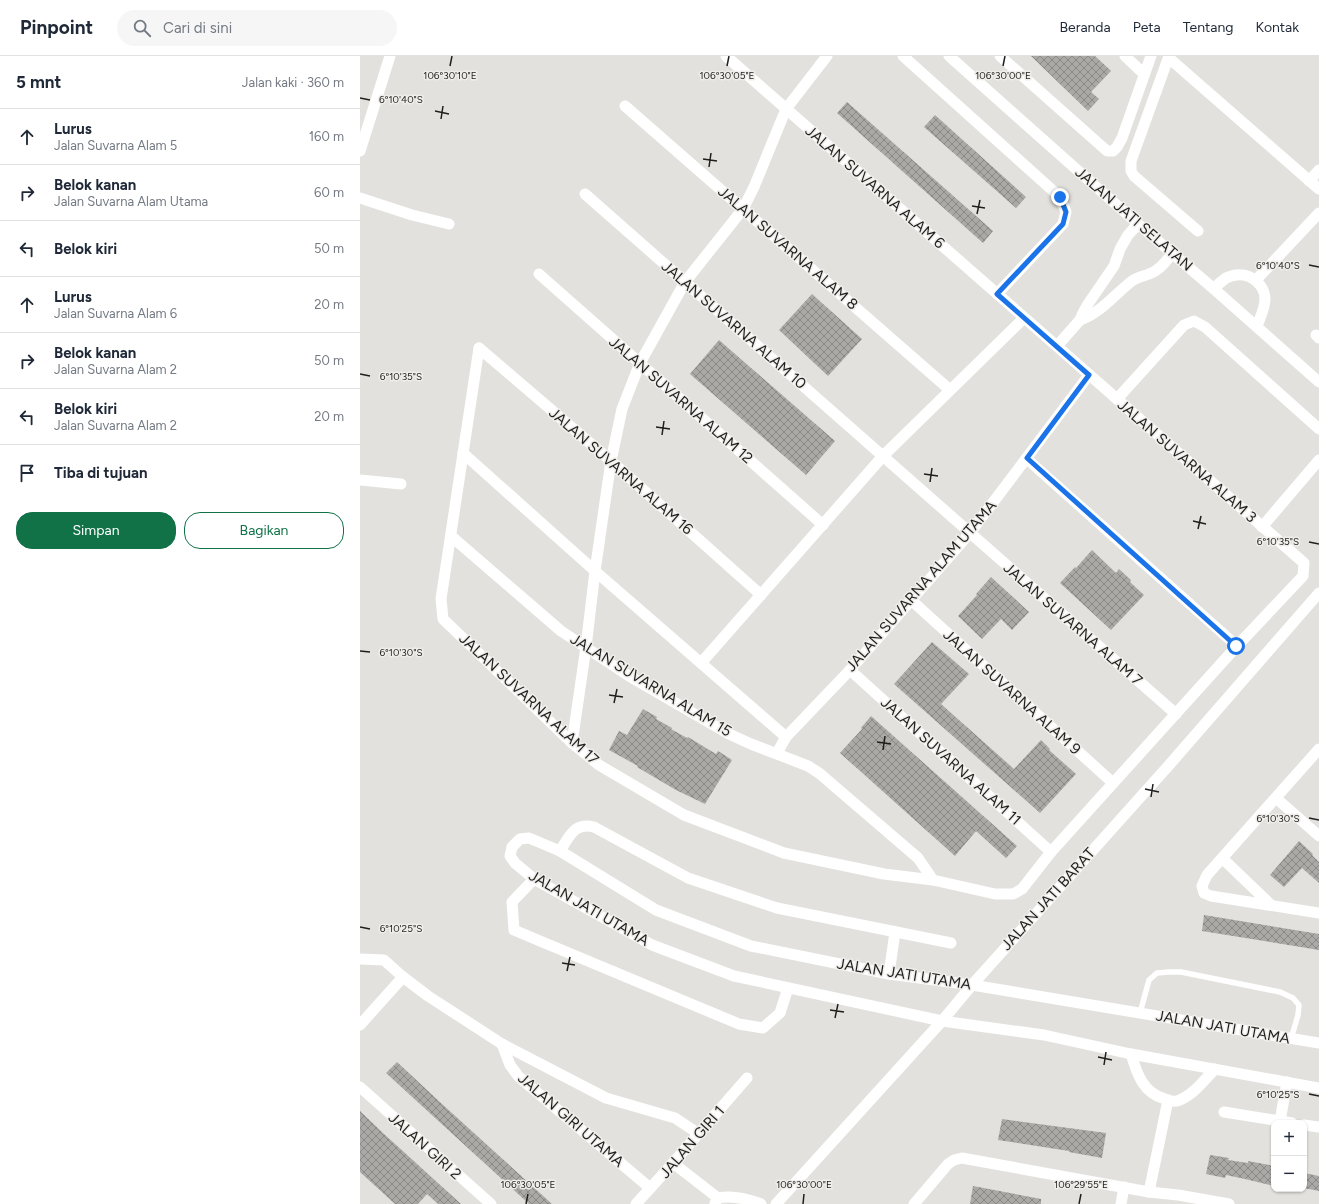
<!DOCTYPE html>
<html lang="id">
<meta charset="utf-8">
<style>
body{margin:0;font-family:Figtree,sans-serif;background:#f6f6f7;color:#1f2937}
.controls{position:absolute;right:12px;bottom:12px;display:grid;overflow:hidden;border-radius:8px;box-shadow:0 1px 3px #0004}
.controls button{width:36px;height:36px;display:grid;place-items:center;padding:0;border:0;border-bottom:1px solid #e0e1e3;background:#fff;color:#1f2937;font:20px sans-serif}
.stop{position:absolute;width:12px;height:12px;margin:-9px;border:3px solid #1a73e8;border-radius:50%;background:#fff}
.stop.end{background:#1a73e8;border-color:#fff;box-shadow:0 1px 4px #0008}
.list{margin:0;padding:0;list-style:none}
h2{display:flex;justify-content:space-between;align-items:center;height:52px;margin:0;padding:0 16px;font-size:17px}
h2 small{font-size:13px;font-weight:400;color:#747a83}
.list li{display:grid;grid-template-columns:26px 1fr auto;gap:12px;align-items:center;box-sizing:border-box;height:56px;padding:0 16px;border-top:1px solid #e0e1e3}
.list b{display:block;font-size:15px;white-space:nowrap}
.list p{margin:0;font-size:13px;white-space:nowrap;color:#747a83}
.list em{font-size:13px;font-style:normal;color:#747a83}
.actions{display:flex;gap:8px;padding:12px 16px}
.actions a{flex:1;padding:9px 0;border:1px solid #117248;border-radius:16px;text-align:center;font-size:14px;color:#117248}
.actions .main{background:#117248;color:#fff}
.icon{flex:none;width:22px;height:22px;fill:none;stroke:currentColor;stroke-width:2;stroke-linecap:round;stroke-linejoin:round}
.map{position:relative;flex:none;width:959px;height:1148px;overflow:hidden}
header{display:flex;align-items:center;gap:24px;box-sizing:border-box;height:56px;padding:0 20px;background:#fff;border-bottom:1px solid #e0e1e3}
header strong{font-size:19px}
nav{display:flex;gap:22px;margin-inline-start:auto;font-size:14px}
.search{width:280px;height:36px;background:#f6f6f7;display:flex;align-items:center;gap:10px;box-sizing:border-box;padding:0 14px;border-radius:22px;color:#747a83;font-size:15px}
main{display:flex}
aside{flex:1;background:#fff}
.map>svg:first-child{display:block}
.building{fill:url(#building-cross-hatch)}
.lines{fill:none;stroke-linecap:round;stroke-linejoin:round}
.service{stroke:#fff;stroke-width:5.5}
.minor{stroke:#fff;stroke-width:11}
.route{stroke:#1a73e8;stroke-width:5}
.ticks{fill:none;stroke:#1f1f1d;stroke-width:1.5}
.labels{text-anchor:middle;stroke-width:3;stroke-linejoin:round;paint-order:stroke}
.street-label{font-size:15px;fill:#1f1f1d;stroke:#f0eeeb}
.ticks-label{font-size:10px;text-anchor:middle;fill:#1f1f1d;stroke:#f0eeeb;stroke-width:3;stroke-linejoin:round;paint-order:stroke}
</style>
<header>
<strong>Pinpoint</strong>
<div class="search"><svg class="icon" aria-label="search" viewBox="0 0 24 24"><circle cx="10" cy="10" r="6"/><path d="M15 15l6 6"/></svg>Cari di sini</div>
<nav><a>Beranda</a><a>Peta</a><a>Tentang</a><a>Kontak</a></nav>
</header>
<main>
<aside>
<h2>5 mnt<small>Jalan kaki · 360 m</small></h2>
<ul class="list">
<li><svg class="icon" aria-label="ahead" viewBox="0 0 24 24"><path d="M12 20V5M6 11l6-6 6 6"/></svg><div><b>Lurus</b><p>Jalan Suvarna Alam 5</p></div><em>160 m</em></li>
<li><svg class="icon" aria-label="right" viewBox="0 0 24 24"><path d="M7 20v-9h11M14 6l5 5-5 5"/></svg><div><b>Belok kanan</b><p>Jalan Suvarna Alam Utama</p></div><em>60 m</em></li>
<li><svg class="icon" aria-label="left" viewBox="0 0 24 24"><path d="M17 20v-9H6M10 6l-5 5 5 5"/></svg><div><b>Belok kiri</b></div><em>50 m</em></li>
<li><svg class="icon" aria-label="ahead" viewBox="0 0 24 24"><path d="M12 20V5M6 11l6-6 6 6"/></svg><div><b>Lurus</b><p>Jalan Suvarna Alam 6</p></div><em>20 m</em></li>
<li><svg class="icon" aria-label="right" viewBox="0 0 24 24"><path d="M7 20v-9h11M14 6l5 5-5 5"/></svg><div><b>Belok kanan</b><p>Jalan Suvarna Alam 2</p></div><em>50 m</em></li>
<li><svg class="icon" aria-label="left" viewBox="0 0 24 24"><path d="M17 20v-9H6M10 6l-5 5 5 5"/></svg><div><b>Belok kiri</b><p>Jalan Suvarna Alam 2</p></div><em>20 m</em></li>
<li><svg class="icon" aria-label="arrive" viewBox="0 0 24 24"><path d="M6 21V4h12l-3 4 3 4H6"/></svg><div><b>Tiba di tujuan</b></div></li>
</ul>
<div class="actions"><a class="main">Simpan</a><a>Bagikan</a></div>
</aside>
<div class="map">
<svg width="959" height="1148" viewBox="0 0 959 1148">
<defs>
<pattern id="building-cross-hatch" width="8" height="8" patternUnits="userSpaceOnUse"><rect width="8" height="8" fill="#aaa9a6"/><path d="M0 0l8 8M0 8l8-8" fill="none" stroke="#8a8987"/></pattern>
</defs>
<rect width="100%" height="100%" fill="#e3e1dd"/>
<!-- building -->
<g class="building">
<path d="M671,0h64l16,15 -20,21 8,7 -11,12z"/>
<path d="M487,46l146,129 -10,12 -146,-130z"/>
<path d="M575,59l91,82 -10,11 -92,-81z"/>
<path d="M452,238l50,45 -34,37 -49,-46z"/>
<path d="M359,284l116,101 -29,34 -116,-101z"/>
<path d="M732,494l24,23 3,-4 12,11 -1,2 14,13 -33,35 -51,-47 15,-16 1,1z"/>
<path d="M631,521l38,35 -17,18 -11,-11 -19,20 -24,-23 19,-21 -1,-1z"/>
<path d="M572,586l37,32 -28,30 73,65 27,-29 9,9 -1,1 27,24 -36,39 -146,-129z"/>
<path d="M283,653l14,8 -1,2 16,9 -1,1 16,9 1,-1 28,17 2,-3 14,9 -27,44 -29,-14 -39,-23 1,-1 -29,-16 10,-19 8,4z"/>
<path d="M511,660l146,130 -11,12 -30,-27 -21,25 -115,-103 22,-24 -1,-1z"/>
<path d="M939,785l14,13 -1,1 7,7v21l-17,-15 -18,19 -14,-12z"/>
<path d="M844,859l115,19v16l-117,-19z"/>
<path d="M37,1006l45,42 110,100h-23l-143,-131z"/>
<path d="M0,1055l23,22 78,71h-23l-11,-10 -9,10h-23l-35,-32z"/>
<path d="M642,1063l104,14 -4,25 -33,-6v-1l-71,-11z"/>
<path d="M850,1099l19,3 -1,2 20,3v-2l26,5v20l-29,-7 -19,-4 -1,3 -19,-4z"/>
<path d="M944,1117l15,3v15l-15,-3z"/>
<path d="M613,1130l68,13v5h-71z"/>
</g>
<g class="lines">
<!-- service -->
<path class="service" d="M780,957l9,-33 8,-7 11,-1h13l99,20 13,6 6,7 -1,10 -7,24"/>
<!-- minor -->
<g class="minor">
<path d="M543,0l157,141 6,15 -3,12 -66,70"/>
<path d="M589,0l189,168 76,65 105,93"/>
<path d="M640,0l107,95h6l4,-4 5,-9 29,-82"/>
<path d="M765,0l19,18"/>
<path d="M809,0l-38,105v10l3,5 64,55"/>
<path d="M809,2l150,131"/>
<path d="M265,50l325,284"/>
<path d="M0,95l30,-95"/>
<path d="M949,125l10,-11"/>
<path d="M225,138l591,520"/>
<path d="M0,142l52,17 37,9"/>
<path d="M179,218l284,251"/>
<path d="M896,224l63,-67"/>
<path d="M854,233c3,-4 8,-8 12,-11 12,-6 25,-4 34,7 3,4 5,8 5,14 0,9 -5,19 -8,27"/>
<path d="M720,264c21,-7 35,-26 52,-39 5,-4 12,-5 17,-7 11,-4 16,-12 23,-20"/>
<path d="M956,279l3,3"/>
<path d="M697,290l23,-26 3,-7 5,-9 26,-38 6,-17 8,-14 10,-11"/>
<path d="M119,292l-38,251 2,20 129,124 27,22 85,50 100,38 100,21 49,6 62,14h18l9,-5 29,-37 186,-206 66,-70 1,-13 -578,-507"/>
<path d="M119,292l132,113 150,134"/>
<path d="M757,343l67,-74 10,-4 11,6 114,102"/>
<path d="M103,397l132,118 191,166"/>
<path d="M667,403l210,187"/>
<path d="M0,424l41,4"/>
<path d="M902,471l57,-67"/>
<path d="M91,480l110,95 68,45 100,58 22,10 57,22 11,7 99,85 15,22"/>
<path d="M551,544l202,183"/>
<path d="M341,607l182,-207 141,-138"/>
<path d="M490,614l201,182"/>
<path d="M212,687l14,-96 9,-76 16,-110 11,-52 18,-46 45,-81 58,-73 11,-22 32,-78 41,-53"/>
<path d="M959,693l-112,126 -5,11 2,7 7,3 108,17"/>
<path d="M417,697l9,-16 64,-67 120,-137 119,-158"/>
<path d="M916,742l43,38"/>
<path d="M200,795c9,-14 14,-29 34,-24l94,51 89,30 174,35"/>
<path d="M862,802l49,47"/>
<path d="M174,823l-22,23 2,28 26,11 199,83 24,4 17,-15 8,-25"/>
<path d="M0,903l24,1 19,17"/>
<path d="M529,918l6,-42"/>
<path d="M0,969l43,-48 25,19 74,48 104,54 69,20 24,16"/>
<path d="M959,987l-347,-58 -83,-11 -138,-28 -95,-36 -96,-59 -31,-13 -9,1 -8,8 -2,9 5,7 19,16 118,66 82,31 208,45 102,14 87,19 188,34"/>
<path d="M142,988l8,21 9,12 131,111"/>
<path d="M771,998c6,20 12,39 34,45 3,1 8,3 12,2 16,-5 27,-21 38,-32"/>
<path d="M0,1031l131,117"/>
<path d="M864,1056l68,11"/>
<path d="M920,1065l7,-39"/>
<path d="M944,1069l15,2"/>
<path d="M313,1107l45,35"/>
<path d="M789,1136l19,-92"/>
<path d="M355,1147l3,-5c14,-3 30,1 43,6"/>
<path d="M276,1148l37,-41 74,-85"/>
<path d="M416,1148l166,-183 30,-36 198,-221 149,-171"/>
<path d="M554,1148l34,-40 6,-4 8,-2 187,34 29,3 51,9"/>
<path d="M761,1148l3,-17"/>
</g>
</g>
<g class="lines">
<!-- route -->
<path class="route" d="M700,141l6,15 -3,12 -66,70 92,81 -62,83 209,188"/>
</g>
<!-- ticks -->
<path class="ticks" d="M90,10l2,-10M367,10l2,-10M643,10l2,-10M0,42l10,2M75,55l14,3M81,63l2,-13M343,103l14,2M349,111l2,-14M612,150l13,2M617,158l3,-14M949,209l10,2M0,318l10,2M296,371l14,2M302,379l2,-14M564,418l14,2M570,426l2,-14M833,465l13,3M838,473l3,-13M949,486l10,2M0,595l10,1M249,639l14,2M254,647l3,-14M517,686l14,2M523,694l2,-14M785,733l14,3M791,741l2,-13M949,762l10,2M0,871l10,2M202,907l13,2M207,915l3,-14M470,954l14,2M475,962l3,-14M738,1001l14,3M744,1009l2,-13M949,1038l10,2M166,1148l2,-10M443,1148l1,-10M719,1148l2,-10"/>
<g class="labels">
<!-- street labels -->
<g class="street-label">
<text transform="translate(515 131) rotate(41)" y="5">JALAN SUVARNA ALAM 6</text>
<text transform="translate(774 163) rotate(41)" y="5">JALAN JATI SELATAN</text>
<text transform="translate(428 192) rotate(41)" y="5">JALAN SUVARNA ALAM 8</text>
<text transform="translate(374 269) rotate(41)" y="5">JALAN SUVARNA ALAM 10</text>
<text transform="translate(321 344) rotate(41)" y="5">JALAN SUVARNA ALAM 12</text>
<text transform="translate(827 405) rotate(41)" y="5">JALAN SUVARNA ALAM 3</text>
<text transform="translate(261 415) rotate(41)" y="5">JALAN SUVARNA ALAM 16</text>
<text transform="translate(561 530) rotate(-49)" y="5">JALAN SUVARNA ALAM UTAMA</text>
<text transform="translate(713 568) rotate(41)" y="5">JALAN SUVARNA ALAM 7</text>
<text transform="translate(291 629) rotate(31)" y="5">JALAN SUVARNA ALAM 15</text>
<text transform="translate(652 636) rotate(42)" y="5">JALAN SUVARNA ALAM 9</text>
<text transform="translate(169 643) rotate(43)" y="5">JALAN SUVARNA ALAM 17</text>
<text transform="translate(591 705) rotate(42)" y="5">JALAN SUVARNA ALAM 11</text>
<text transform="translate(688 843) rotate(-48)" y="5">JALAN JATI BARAT</text>
<text transform="translate(229 852) rotate(30)" y="5">JALAN JATI UTAMA</text>
<text transform="translate(544 918) rotate(9)" y="5">JALAN JATI UTAMA</text>
<text transform="translate(863 971) rotate(10)" y="5">JALAN JATI UTAMA</text>
<text transform="translate(211 1064) rotate(41)" y="5">JALAN GIRI UTAMA</text>
<text transform="translate(332 1086) rotate(-49)" y="5">JALAN GIRI 1</text>
<text transform="translate(65 1090) rotate(42)" y="5">JALAN GIRI 2</text>
</g>
</g>
<g class="ticks-label">
<text x="90" y="23">106°30'10"E</text>
<text x="367" y="23">106°30'05"E</text>
<text x="643" y="23">106°30'00"E</text>
<text x="41" y="47">6°10'40"S</text>
<text x="918" y="213">6°10'40"S</text>
<text x="41" y="324">6°10'35"S</text>
<text x="918" y="489">6°10'35"S</text>
<text x="41" y="600">6°10'30"S</text>
<text x="918" y="766">6°10'30"S</text>
<text x="41" y="876">6°10'25"S</text>
<text x="918" y="1042">6°10'25"S</text>
<text x="168" y="1132">106°30'05"E</text>
<text x="444" y="1132">106°30'00"E</text>
<text x="721" y="1132">106°29'55"E</text>
</g>
</svg>
<div class="controls">
<button>+</button>
<button>−</button>
</div>
<div class="stop" style="left:876px;top:590px"></div>
<div class="stop end" style="left:700px;top:141px"></div>
</div>
</main>
